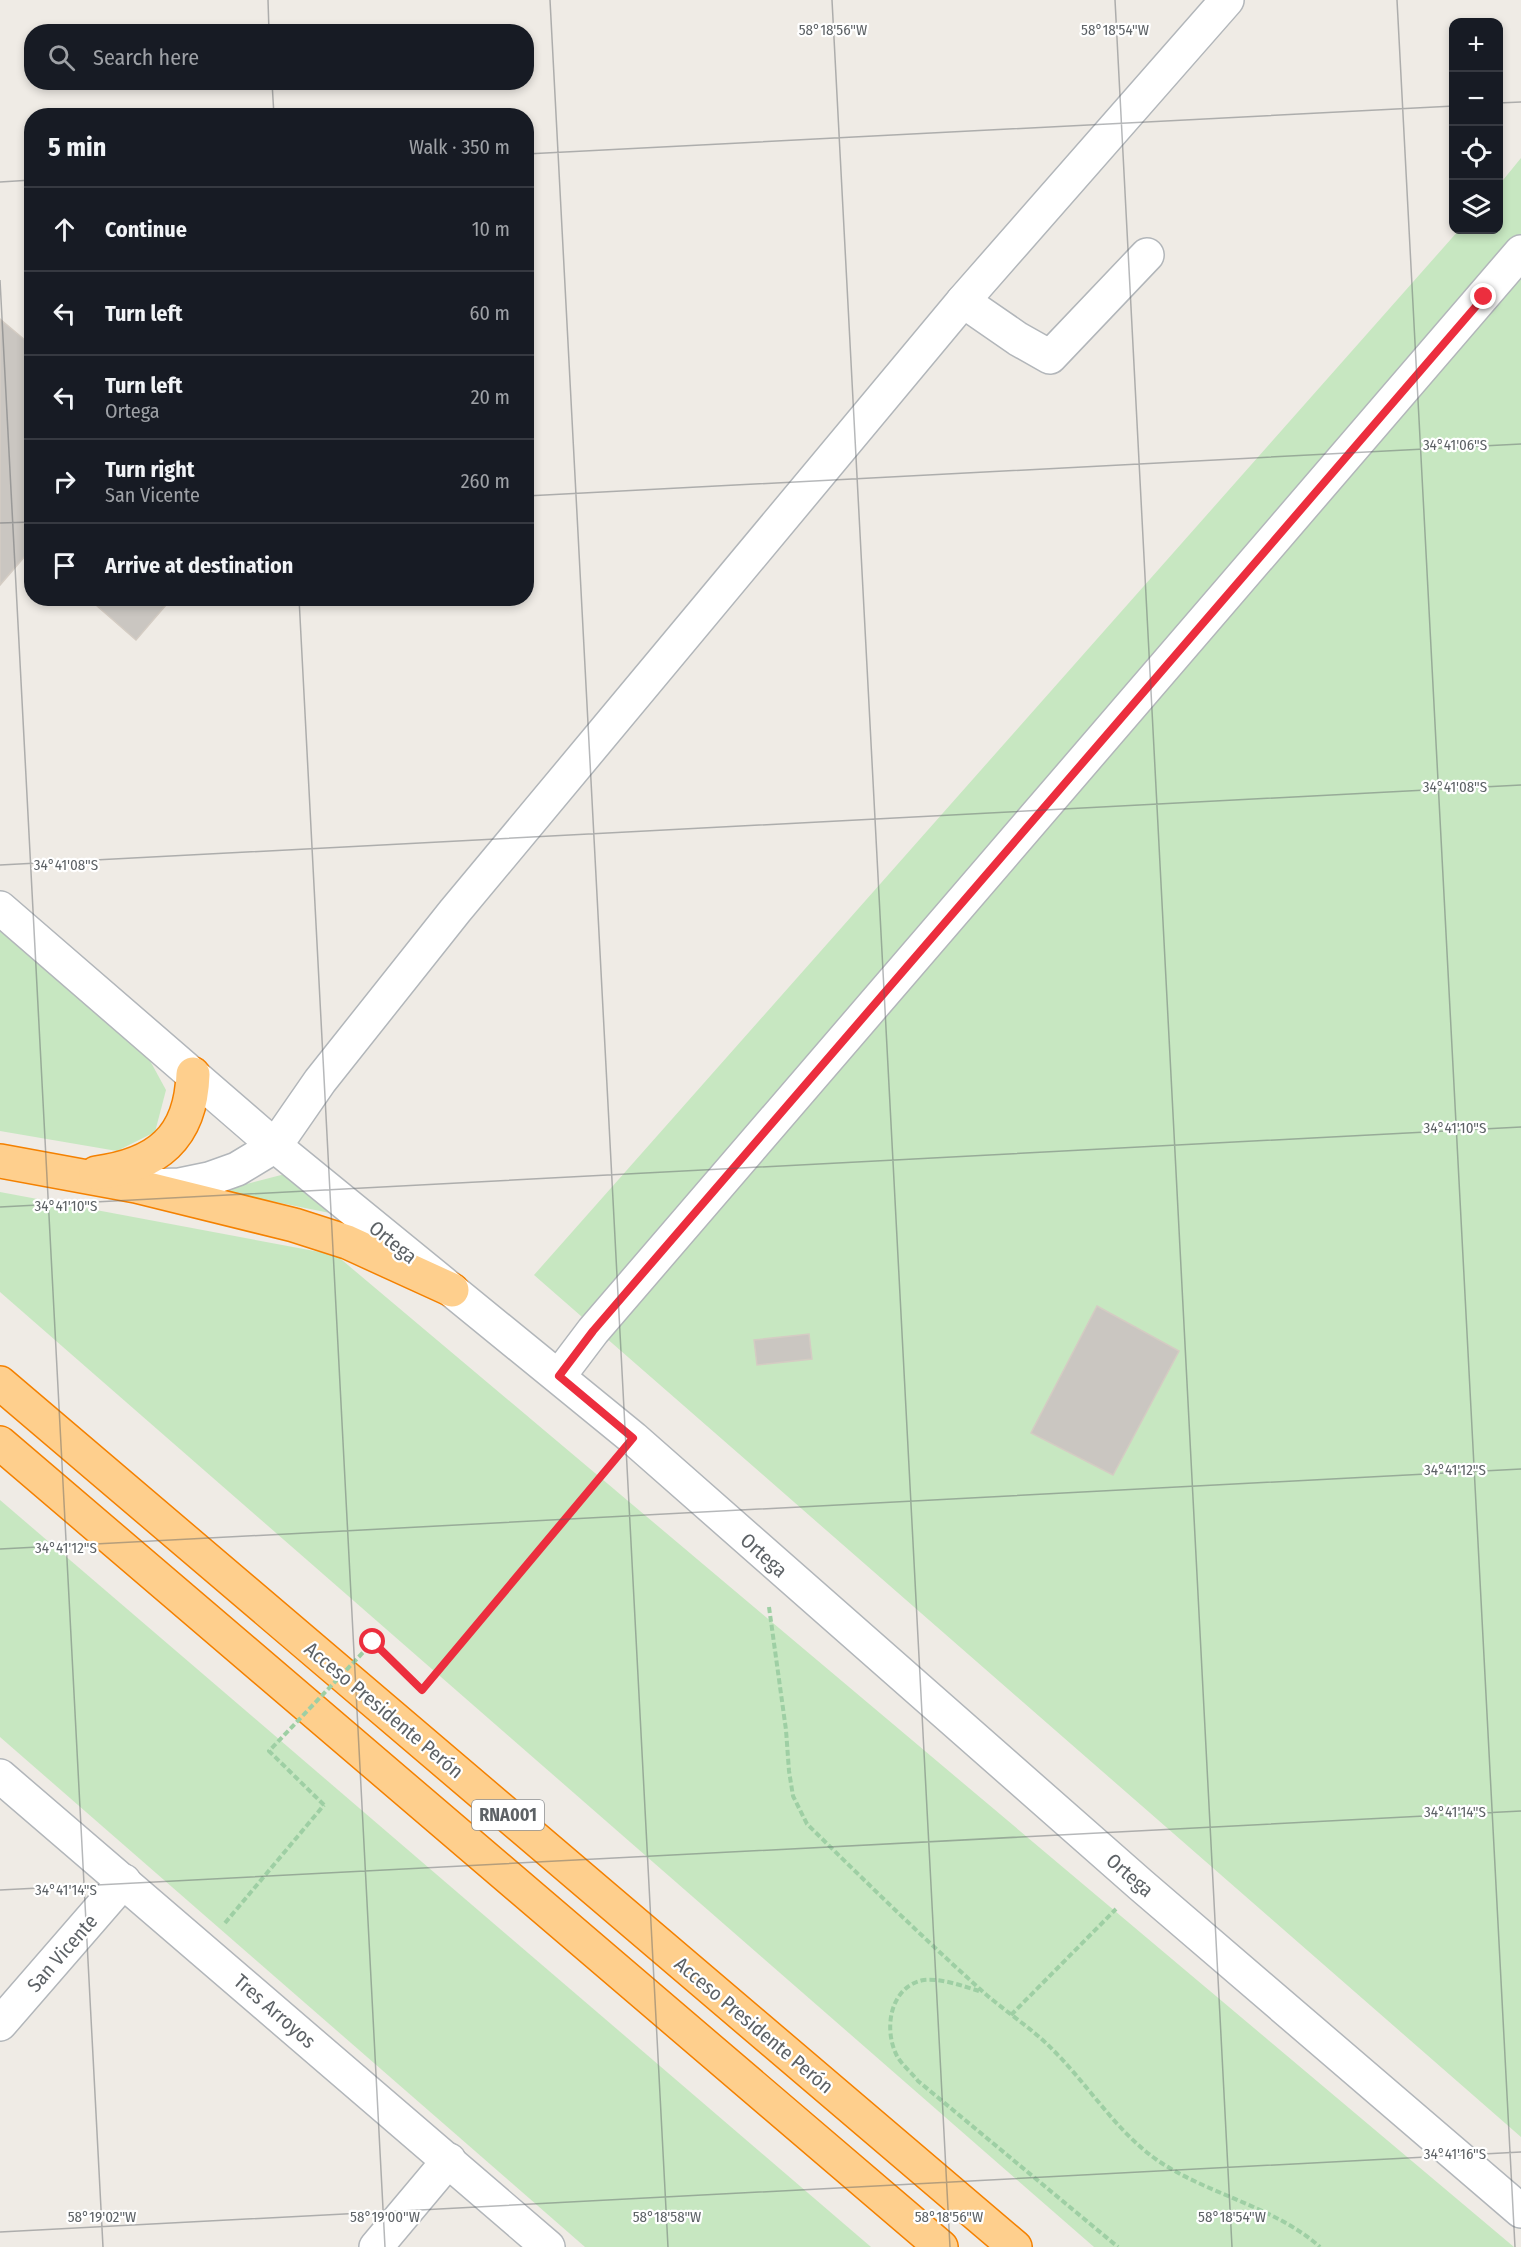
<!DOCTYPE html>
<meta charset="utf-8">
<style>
body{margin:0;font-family:"Fira Sans Condensed",sans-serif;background:#242831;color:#f1f3f6}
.controls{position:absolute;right:18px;top:18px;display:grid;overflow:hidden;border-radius:12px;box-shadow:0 3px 9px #0003}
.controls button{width:54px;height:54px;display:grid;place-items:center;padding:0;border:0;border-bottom:2px solid #363941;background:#171b24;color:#f1f3f6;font:30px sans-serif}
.stop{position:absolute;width:18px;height:18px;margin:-14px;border:4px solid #ec2e3e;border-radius:50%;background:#fff}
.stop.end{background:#ec2e3e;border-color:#fff;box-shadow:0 2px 6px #0008}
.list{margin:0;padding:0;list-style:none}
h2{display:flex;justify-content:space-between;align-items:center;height:78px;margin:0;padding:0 24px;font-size:26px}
h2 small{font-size:20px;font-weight:400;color:#9ea1a6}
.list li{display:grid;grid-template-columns:39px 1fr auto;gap:18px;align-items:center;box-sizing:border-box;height:84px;padding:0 24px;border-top:2px solid #363941}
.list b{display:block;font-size:22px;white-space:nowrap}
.list p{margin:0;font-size:20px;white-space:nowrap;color:#9ea1a6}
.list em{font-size:20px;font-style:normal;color:#9ea1a6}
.icon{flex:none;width:33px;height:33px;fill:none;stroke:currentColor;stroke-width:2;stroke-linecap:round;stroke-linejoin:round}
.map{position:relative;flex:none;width:1521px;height:2247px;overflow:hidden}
.search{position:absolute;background:#171b24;box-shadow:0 3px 9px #0003;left:24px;top:24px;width:510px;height:66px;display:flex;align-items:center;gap:15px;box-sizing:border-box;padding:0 21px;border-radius:24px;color:#9ea1a6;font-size:22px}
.panel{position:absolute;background:#171b24;box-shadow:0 3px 9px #0003;left:24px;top:108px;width:510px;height:498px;border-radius:24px}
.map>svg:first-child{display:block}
.green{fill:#c7e7c1}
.building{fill:#cac6c1;stroke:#d4ccc3;stroke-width:1.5}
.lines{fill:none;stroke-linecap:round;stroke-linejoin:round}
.minor-casing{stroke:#b2b6ba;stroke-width:36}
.highway-casing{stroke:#f48100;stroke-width:36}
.path{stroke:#9ecfa4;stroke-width:4;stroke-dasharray:6 3;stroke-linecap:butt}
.minor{stroke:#fff;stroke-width:33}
.highway{stroke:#fecf8d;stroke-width:33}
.path-bridge{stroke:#9ecfa4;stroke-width:4;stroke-dasharray:6 3;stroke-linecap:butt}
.route{stroke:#ec2e3e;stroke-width:8}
.ticks{fill:none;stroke:#5d6266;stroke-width:1.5;stroke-opacity:0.45}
.labels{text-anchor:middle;stroke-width:4.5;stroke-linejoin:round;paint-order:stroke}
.shield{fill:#fff;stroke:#8e9194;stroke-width:1.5}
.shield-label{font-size:18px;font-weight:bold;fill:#5d6266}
.street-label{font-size:20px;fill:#5d6266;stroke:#fff}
.ticks-label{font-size:15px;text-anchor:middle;fill:#5d6266;stroke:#fff;stroke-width:4.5;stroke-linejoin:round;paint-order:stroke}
</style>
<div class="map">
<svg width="1521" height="2247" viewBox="0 0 1521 2247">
<rect width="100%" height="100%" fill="#efebe5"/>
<!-- green -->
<g class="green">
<path d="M1521,158v1979l-987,-862 925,-1045h39l1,-45z"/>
<path d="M0,931l148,126 18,33 -11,42 -38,19 -117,-20z"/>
<path d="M285,1174l50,40 -115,-23z"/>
<path d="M0,1192l336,63 1178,992h-420l-1094,-955z"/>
<path d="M0,1500l871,747h-286l-585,-510z"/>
</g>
<!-- building -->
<g class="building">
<path d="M0,319l32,27v202l-32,37z"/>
<path d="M88,598h84l-36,42z"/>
<path d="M1097,1306l82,45 -66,124 -82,-42z"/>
<path d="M809,1334l3,25 -55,6 -3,-25z"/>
</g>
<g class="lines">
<!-- minor casing -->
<g class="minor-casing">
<g id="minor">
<path d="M963,301l55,38 32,18 97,-102"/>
<path d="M0,908l275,238 358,292 508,447 380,326"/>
<path d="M147,1186l33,-1 29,-6 28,-10 38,-23 45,-65 135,-170 508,-610 264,-301"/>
<path d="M559,1376l34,-45 928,-1079"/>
<path d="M0,1776l548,471"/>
<path d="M0,2024l124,-143"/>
<path d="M376,2247l73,-87"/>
</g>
</g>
<!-- highway casing -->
<g class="highway-casing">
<g id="highway">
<path d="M0,1161l136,25 158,39 53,17 105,48"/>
<path d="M96,1173c61,-8 95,-35 97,-99"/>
<path d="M0,1383l1015,864"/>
<path d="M0,1443l941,804"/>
</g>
</g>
<!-- path -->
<g class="path">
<path d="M769,1607l17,123 3,41 4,25 14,28c57,56 114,112 174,166 23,21 51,38 73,61 35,35 62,80 103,109 51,35 117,46 163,87"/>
<path d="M422,1690l188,-225"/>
<path d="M225,1923l99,-118"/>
<path d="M979,1991c-16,-5 -38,-13 -55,-11 -34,6 -41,49 -27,76 5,9 15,17 21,25l200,166"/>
<path d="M1011,2015l105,-106"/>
</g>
<!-- minor -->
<use href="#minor" class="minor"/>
<!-- highway -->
<use href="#highway" class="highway"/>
<!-- path-bridge -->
<path class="path-bridge" d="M324,1805l-55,-54 104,-109 49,48"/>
</g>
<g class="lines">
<!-- route -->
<path class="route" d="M373,1642l49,48 211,-252 -74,-62 34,-45 891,-1034"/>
</g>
<!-- ticks -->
<path class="ticks" d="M268,0l1,32M550,0l118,2247M832,0l118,2247M1115,0l117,2247M1397,0l118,2247M272,82l2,34M1498,103l23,-1M526,154l928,-48M0,182l32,-2M0,280l103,1967M526,496l995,-52M0,523l32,-1M299,598l86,1649M0,865l1521,-80M0,1207l1521,-80M0,1549l1521,-80M0,1890l1521,-79M0,2232l1521,-80"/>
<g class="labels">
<!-- shield labels -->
<rect class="shield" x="472" y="1800" width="72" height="30" rx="4.5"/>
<g class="shield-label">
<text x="508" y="1821">RNA001</text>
</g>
<!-- street labels -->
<g class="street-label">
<text transform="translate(393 1242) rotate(39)" y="7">Ortega</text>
<text transform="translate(764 1555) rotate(42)" y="7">Ortega</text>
<text transform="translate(384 1710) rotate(40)" y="7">Acceso Presidente Perón</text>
<text transform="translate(1130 1875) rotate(41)" y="7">Ortega</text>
<text transform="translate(62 1953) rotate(-49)" y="7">San Vicente</text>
<text transform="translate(275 2011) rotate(41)" y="7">Tres Arroyos</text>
<text transform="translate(754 2025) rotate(40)" y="7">Acceso Presidente Perón</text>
</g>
</g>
<g class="ticks-label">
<text x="833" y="35">58°18'56"W</text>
<text x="1115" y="35">58°18'54"W</text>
<text x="1455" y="450">34°41'06"S</text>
<text x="1455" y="792">34°41'08"S</text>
<text x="66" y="870">34°41'08"S</text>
<text x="1455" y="1133">34°41'10"S</text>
<text x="66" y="1211">34°41'10"S</text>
<text x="1455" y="1475">34°41'12"S</text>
<text x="66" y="1553">34°41'12"S</text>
<text x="1455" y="1817">34°41'14"S</text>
<text x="66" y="1895">34°41'14"S</text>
<text x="1455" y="2159">34°41'16"S</text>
<text x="102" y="2222">58°19'02"W</text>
<text x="385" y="2222">58°19'00"W</text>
<text x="667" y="2222">58°18'58"W</text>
<text x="949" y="2222">58°18'56"W</text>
<text x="1232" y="2222">58°18'54"W</text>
</g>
</svg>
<div class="controls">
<button>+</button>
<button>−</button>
<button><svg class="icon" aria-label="locate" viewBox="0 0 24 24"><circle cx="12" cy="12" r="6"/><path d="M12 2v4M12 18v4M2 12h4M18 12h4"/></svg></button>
<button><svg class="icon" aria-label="layers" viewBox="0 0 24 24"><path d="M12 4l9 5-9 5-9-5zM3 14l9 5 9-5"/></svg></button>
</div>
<div class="stop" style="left:373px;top:1642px"></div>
<div class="stop end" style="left:1484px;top:297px"></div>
<div class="search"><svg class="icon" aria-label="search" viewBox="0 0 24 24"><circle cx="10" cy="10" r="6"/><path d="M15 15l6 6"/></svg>Search here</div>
<section class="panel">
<h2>5 min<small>Walk · 350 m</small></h2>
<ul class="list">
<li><svg class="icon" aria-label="ahead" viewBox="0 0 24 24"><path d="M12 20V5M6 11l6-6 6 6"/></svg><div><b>Continue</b></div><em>10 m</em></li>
<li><svg class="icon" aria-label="left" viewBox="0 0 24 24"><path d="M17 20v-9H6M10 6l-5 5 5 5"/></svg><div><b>Turn left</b></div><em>60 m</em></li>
<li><svg class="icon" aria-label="left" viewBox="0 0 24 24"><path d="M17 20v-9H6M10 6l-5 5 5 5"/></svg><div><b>Turn left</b><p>Ortega</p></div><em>20 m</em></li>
<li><svg class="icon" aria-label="right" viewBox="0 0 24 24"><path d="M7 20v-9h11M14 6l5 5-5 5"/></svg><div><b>Turn right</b><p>San Vicente</p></div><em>260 m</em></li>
<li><svg class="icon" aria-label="arrive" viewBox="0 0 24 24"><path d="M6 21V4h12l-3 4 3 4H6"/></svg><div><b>Arrive at destination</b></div></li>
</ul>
</section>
</div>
